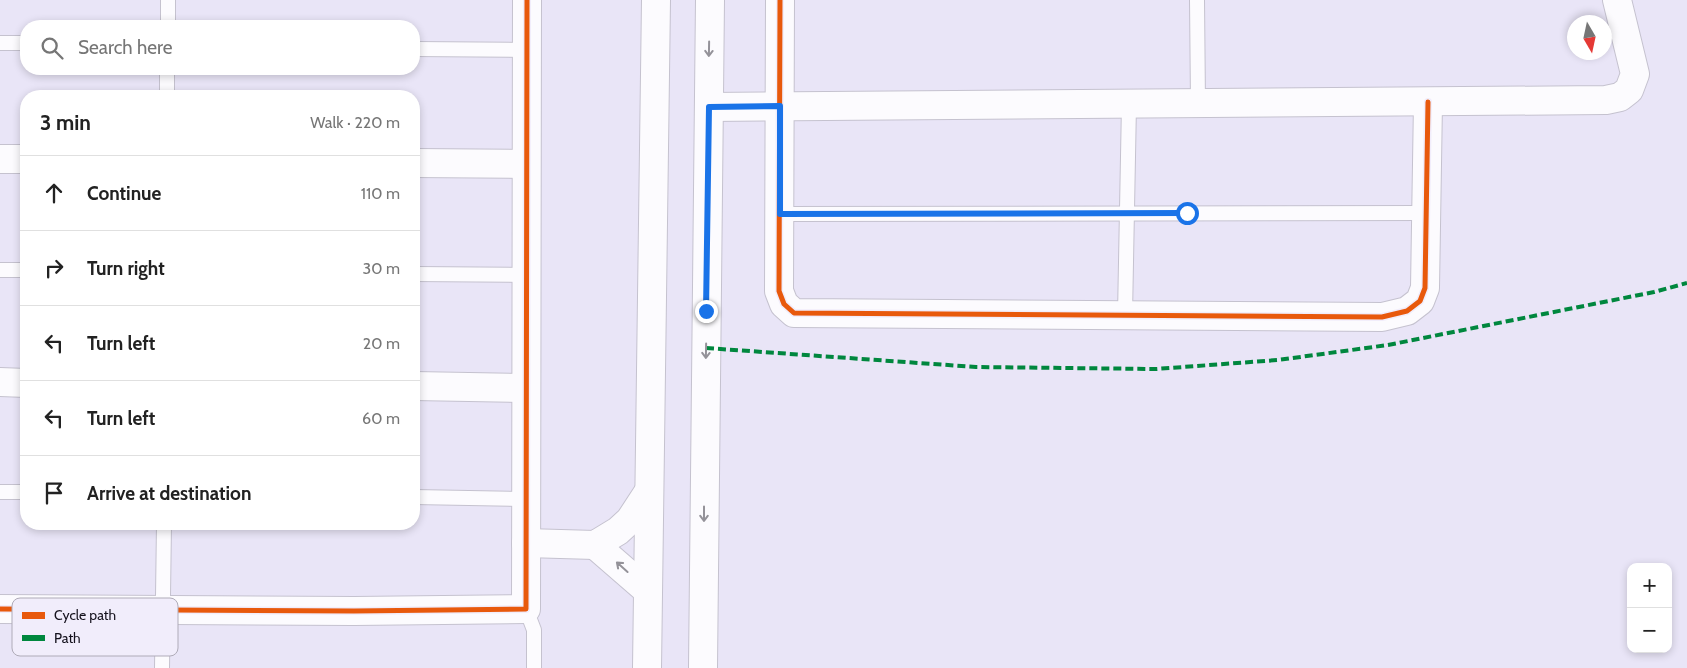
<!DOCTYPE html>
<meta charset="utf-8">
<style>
body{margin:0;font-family:Cabin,sans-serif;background:#f6f6f6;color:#222}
.controls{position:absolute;right:15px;bottom:15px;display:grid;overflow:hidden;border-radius:10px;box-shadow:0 2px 8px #0003}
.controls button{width:45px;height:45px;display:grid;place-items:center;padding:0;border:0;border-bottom:1px solid #e0e0e0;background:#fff;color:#222;font:25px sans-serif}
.compass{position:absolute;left:1567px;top:15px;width:45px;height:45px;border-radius:50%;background:#fff;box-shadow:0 2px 8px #0003;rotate:171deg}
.stop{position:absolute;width:15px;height:15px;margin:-11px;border:4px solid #1a73e8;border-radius:50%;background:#fff}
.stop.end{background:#1a73e8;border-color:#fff;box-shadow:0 1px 5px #0008}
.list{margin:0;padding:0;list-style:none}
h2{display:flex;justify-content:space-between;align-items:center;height:65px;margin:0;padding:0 20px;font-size:21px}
h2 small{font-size:16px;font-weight:400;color:#767676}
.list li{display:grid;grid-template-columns:32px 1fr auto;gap:15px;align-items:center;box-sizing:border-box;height:75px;padding:0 20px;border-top:1px solid #e0e0e0}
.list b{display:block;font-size:19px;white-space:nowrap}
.list em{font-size:16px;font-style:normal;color:#767676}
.icon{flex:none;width:28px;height:28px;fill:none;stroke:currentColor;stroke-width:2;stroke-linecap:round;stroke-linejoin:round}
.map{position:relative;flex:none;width:1687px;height:668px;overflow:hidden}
.search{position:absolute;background:#fff;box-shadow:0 2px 8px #0003;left:20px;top:20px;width:400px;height:55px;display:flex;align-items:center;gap:12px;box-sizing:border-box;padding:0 18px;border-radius:20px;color:#767676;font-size:19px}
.panel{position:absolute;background:#fff;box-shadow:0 2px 8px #0003;left:20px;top:90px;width:400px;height:440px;border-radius:20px}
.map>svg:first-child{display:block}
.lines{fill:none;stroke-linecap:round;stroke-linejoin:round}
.lane-casing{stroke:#c5c2cf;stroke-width:16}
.street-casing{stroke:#c5c2cf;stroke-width:30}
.secondary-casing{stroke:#c5c2cf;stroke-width:30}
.lane{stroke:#fcfbfe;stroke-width:14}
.street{stroke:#fcfbfe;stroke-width:28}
.secondary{stroke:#fcfbfe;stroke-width:28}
.quiet{stroke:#00873e;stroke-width:4;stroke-dasharray:8 4;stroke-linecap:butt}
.cycleway-casing{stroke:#f1edfb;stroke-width:8}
.cycleway{stroke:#e8590c;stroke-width:5}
.oneway{stroke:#949299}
.route{stroke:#1a73e8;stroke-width:6}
.key{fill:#f1edfb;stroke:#afabb8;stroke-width:1}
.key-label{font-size:14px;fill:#15121d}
</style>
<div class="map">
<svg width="1687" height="668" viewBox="0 0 1687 668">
<rect width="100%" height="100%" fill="#e9e5f7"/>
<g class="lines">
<!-- lane casing -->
<g class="lane-casing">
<g id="lane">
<path d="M1197,0l1,103"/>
<path d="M168,26v-26"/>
<path d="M0,43h26"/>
<path d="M414,49l112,1"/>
<path d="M167,96v-27"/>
<path d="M780,214l646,-1"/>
<path d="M0,270h26"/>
<path d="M414,274l111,1"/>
<path d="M1125,315l4,-211"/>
<path d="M0,492h26"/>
<path d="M414,497l112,2"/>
<path d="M526,609l8,21v38"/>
<path d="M162,668l2,-144"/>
</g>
</g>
<!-- street casing -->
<g class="street-casing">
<g id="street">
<path d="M780,0l-1,291 5,13 10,9 588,4 25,-6 13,-10 5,-13 3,-186"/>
<path d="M709,107l897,-7 14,-3 9,-7 6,-16 -18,-74"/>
<path d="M0,159h26"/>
<path d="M414,163l111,1"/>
<path d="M0,382l26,1"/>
<path d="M414,386l111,2"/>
<path d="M526,543l69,2 23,-14 12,-11 19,-29"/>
<path d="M595,545l53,46"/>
<path d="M0,609l354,2 172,-2 1,-609"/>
</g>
</g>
<!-- secondary casing -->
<g class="secondary-casing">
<g id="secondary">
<path d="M647,668l9,-668"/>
<path d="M703,668l7,-668"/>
</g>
</g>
<!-- lane -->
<use href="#lane" class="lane"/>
<!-- street -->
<use href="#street" class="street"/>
<!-- secondary -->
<use href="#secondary" class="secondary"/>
<!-- quiet -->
<path class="quiet" d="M706,348l270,19 180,2 122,-9 110,-15 266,-53 33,-9"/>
<!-- cycleway casing -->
<g class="cycleway-casing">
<g id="cycleway">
<path d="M780,0l-1,291 5,13 10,9 588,4 25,-6 13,-10 5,-13 3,-186"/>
<path d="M0,609l354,2 172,-2 1,-609"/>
</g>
</g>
<!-- cycleway -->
<use href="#cycleway" class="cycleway"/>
</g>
<!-- one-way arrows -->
<defs><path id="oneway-shaft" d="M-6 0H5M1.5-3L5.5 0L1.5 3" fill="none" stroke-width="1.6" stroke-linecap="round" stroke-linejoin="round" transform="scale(1.25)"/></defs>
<g class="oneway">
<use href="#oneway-shaft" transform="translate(709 49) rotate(91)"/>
<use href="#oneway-shaft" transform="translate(706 351) rotate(91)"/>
<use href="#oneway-shaft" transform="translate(704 514) rotate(90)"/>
<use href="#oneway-shaft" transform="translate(622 567) rotate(-138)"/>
</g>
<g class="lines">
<!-- route -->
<path class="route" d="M706,311l3,-204 71,-1v108l407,-1"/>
</g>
<!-- legend -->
<rect x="12" y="598" width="166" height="58" rx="8" class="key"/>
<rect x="22" y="612" width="23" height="7" fill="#e8590c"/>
<rect x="22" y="635" width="23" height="6" fill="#00873e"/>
<g class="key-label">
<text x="54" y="620">Cycle path</text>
<text x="54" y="643">Path</text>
</g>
</svg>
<div class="controls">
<button>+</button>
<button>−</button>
</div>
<svg class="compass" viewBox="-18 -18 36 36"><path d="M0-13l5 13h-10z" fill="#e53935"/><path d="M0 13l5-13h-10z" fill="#767676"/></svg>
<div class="stop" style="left:1187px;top:213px"></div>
<div class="stop end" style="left:706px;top:311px"></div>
<div class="search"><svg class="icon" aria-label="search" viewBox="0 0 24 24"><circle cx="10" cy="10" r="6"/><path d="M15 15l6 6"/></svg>Search here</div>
<section class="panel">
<h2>3 min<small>Walk · 220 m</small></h2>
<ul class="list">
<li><svg class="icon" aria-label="ahead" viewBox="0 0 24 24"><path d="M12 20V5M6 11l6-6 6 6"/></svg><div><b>Continue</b></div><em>110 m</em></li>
<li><svg class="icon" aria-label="right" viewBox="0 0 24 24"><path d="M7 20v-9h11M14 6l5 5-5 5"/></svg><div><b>Turn right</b></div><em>30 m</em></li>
<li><svg class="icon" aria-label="left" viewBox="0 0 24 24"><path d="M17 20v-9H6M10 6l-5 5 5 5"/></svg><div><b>Turn left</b></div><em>20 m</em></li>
<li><svg class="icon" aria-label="left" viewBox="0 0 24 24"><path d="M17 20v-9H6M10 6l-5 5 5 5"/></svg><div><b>Turn left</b></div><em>60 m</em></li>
<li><svg class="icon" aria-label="arrive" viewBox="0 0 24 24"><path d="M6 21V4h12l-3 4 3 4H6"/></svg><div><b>Arrive at destination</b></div></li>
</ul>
</section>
</div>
